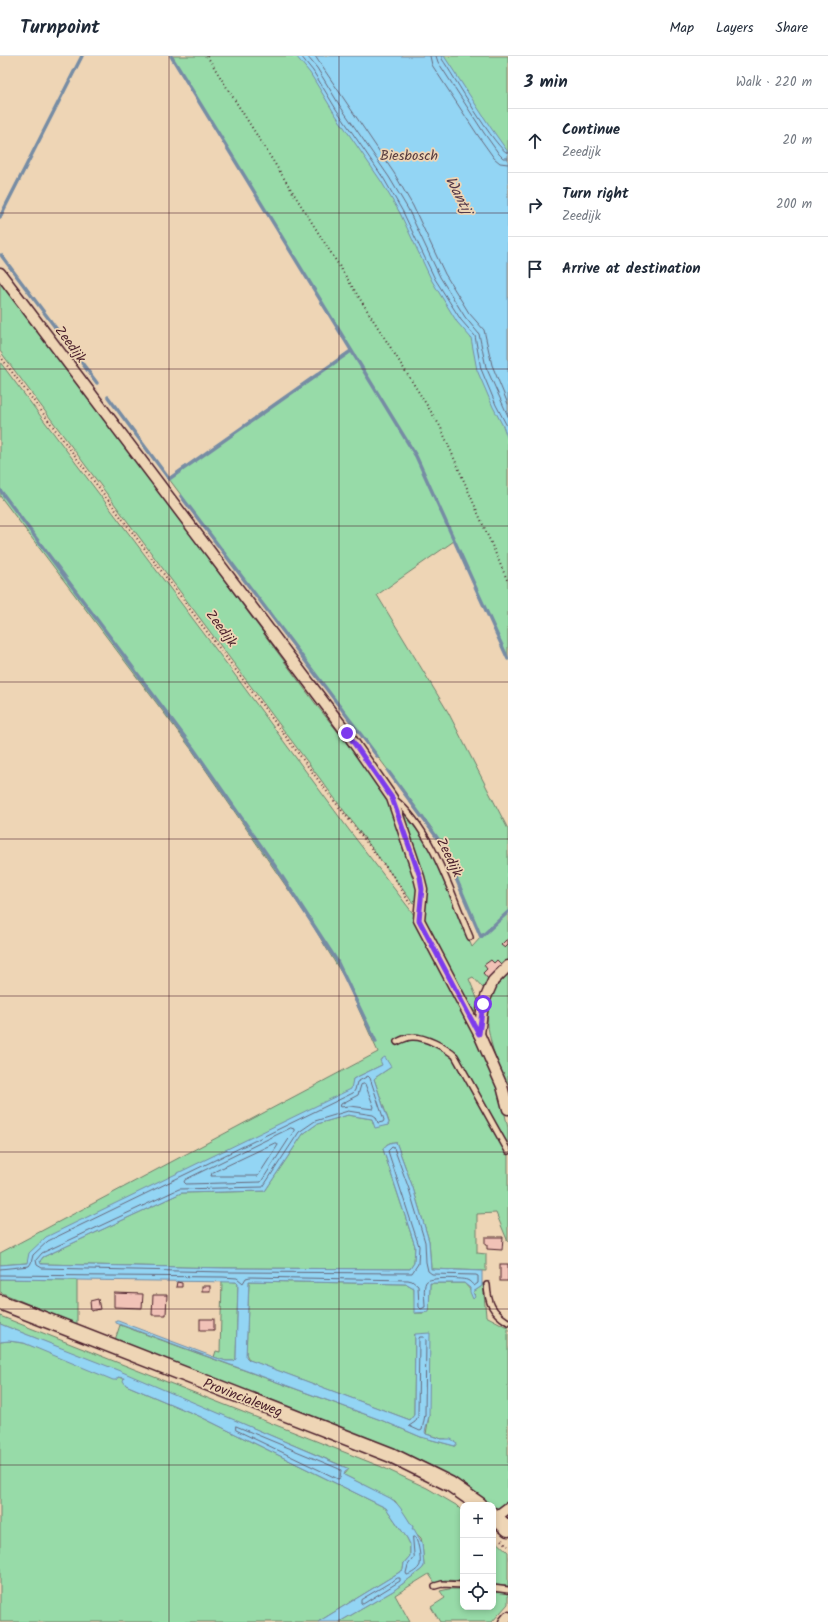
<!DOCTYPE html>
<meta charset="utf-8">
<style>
body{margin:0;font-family:Kalam,sans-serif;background:#f6f6f7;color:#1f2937}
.controls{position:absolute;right:12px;bottom:12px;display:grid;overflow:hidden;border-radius:8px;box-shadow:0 2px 6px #0003}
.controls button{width:36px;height:36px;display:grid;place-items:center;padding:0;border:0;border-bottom:1px solid #e0e1e3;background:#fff;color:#1f2937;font:20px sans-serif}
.stop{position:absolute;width:12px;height:12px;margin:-9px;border:3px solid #7c3aed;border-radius:50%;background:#fff}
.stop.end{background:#7c3aed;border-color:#fff;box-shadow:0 1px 4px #0008}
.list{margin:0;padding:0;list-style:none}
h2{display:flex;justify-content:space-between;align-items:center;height:52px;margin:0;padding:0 16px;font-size:17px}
h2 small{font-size:13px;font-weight:400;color:#747a83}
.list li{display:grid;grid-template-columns:26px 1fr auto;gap:12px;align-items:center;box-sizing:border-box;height:64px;padding:0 16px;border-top:1px solid #e0e1e3}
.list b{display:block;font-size:15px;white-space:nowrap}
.list p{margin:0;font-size:13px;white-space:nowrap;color:#747a83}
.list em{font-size:13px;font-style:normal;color:#747a83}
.icon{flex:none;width:22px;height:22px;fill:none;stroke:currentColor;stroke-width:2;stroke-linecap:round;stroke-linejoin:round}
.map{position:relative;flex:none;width:508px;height:1566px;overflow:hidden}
header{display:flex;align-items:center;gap:24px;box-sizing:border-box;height:56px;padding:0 20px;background:#fff;border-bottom:1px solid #e0e1e3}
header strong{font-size:19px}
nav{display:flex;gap:22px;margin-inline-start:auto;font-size:14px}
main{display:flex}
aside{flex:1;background:#fff}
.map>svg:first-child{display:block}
.green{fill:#97dba8;stroke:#707d6a}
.water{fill:#93d5f4;stroke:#768ca4}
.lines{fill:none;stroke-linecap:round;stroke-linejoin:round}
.shore{stroke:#67687b;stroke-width:1}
.stream{stroke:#768ca4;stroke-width:3.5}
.building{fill:#f1c2b7;stroke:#4a1f2b}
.service-casing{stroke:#4a1f2b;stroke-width:8}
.minor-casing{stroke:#4a1f2b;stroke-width:13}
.secondary-casing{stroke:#4a1f2b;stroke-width:17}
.path{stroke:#4a1f2b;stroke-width:2;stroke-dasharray:1 3;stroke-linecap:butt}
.service{stroke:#eed5b5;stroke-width:5}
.minor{stroke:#eed5b5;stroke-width:10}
.secondary{stroke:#eed5b5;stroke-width:14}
.route{stroke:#7c3aed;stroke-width:5}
.grid{fill:none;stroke:#4a1f2b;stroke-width:1;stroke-opacity:0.55}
.labels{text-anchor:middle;stroke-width:3.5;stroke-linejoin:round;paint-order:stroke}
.park-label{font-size:14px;fill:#563b3e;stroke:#eed5b5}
.street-label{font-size:14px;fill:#4a1f2b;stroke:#eed5b5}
.water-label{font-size:15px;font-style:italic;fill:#553a49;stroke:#eed5b5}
</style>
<header>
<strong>Turnpoint</strong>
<nav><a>Map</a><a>Layers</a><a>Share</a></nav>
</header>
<main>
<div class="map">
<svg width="508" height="1566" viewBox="0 0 508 1566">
<rect width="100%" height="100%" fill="#eed5b5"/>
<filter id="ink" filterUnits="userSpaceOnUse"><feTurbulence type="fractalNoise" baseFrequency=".025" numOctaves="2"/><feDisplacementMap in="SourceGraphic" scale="8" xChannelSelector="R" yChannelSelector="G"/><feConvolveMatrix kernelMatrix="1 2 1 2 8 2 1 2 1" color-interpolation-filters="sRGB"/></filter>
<g filter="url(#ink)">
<!-- green -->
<g class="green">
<path d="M171,0h337v603l-54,-118 -77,54 71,117 60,117v133l-25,26 -10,-11 -4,2 10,24 -2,7 -4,2 -4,-1 -43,-87 -2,-7 1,-12 -25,-96 21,26 11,19 40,93 9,-10 -40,-94 -11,-17 -261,-347 182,-128z"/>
<path d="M0,221l318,430 58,72 10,15 32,89v18l-5,2 -413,-552z"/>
<path d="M0,306l232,309 117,159 63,82 33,61 44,92 11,27 8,36v114l-12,-29 -19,1v39l9,1v17l-55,-2 -2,-28 -16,-53 -17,-46c-6,0 -10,2 -13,7l32,97 -1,17 -4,6 -185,-1 -184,-4 -1,-3 3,-4 138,-64 84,-2 38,-57 14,-10 31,-9 24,4 2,6h14l1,-3 -15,-43 2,-2 15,-10 -9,-2 -29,14 -1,10 -325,174 -27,2v-12l378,-201 -33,-73 -35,-58 -118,-171 -192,-254z"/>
<path d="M508,918v123c-7,-33 -34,-76 -12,-109 3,-5 8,-9 12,-14z"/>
<path d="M0,1223l77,1v45l-77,-33z"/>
<path d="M222,1225l14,1 2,2 -2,75 -2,2h-8l-12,-4 2,-6 4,1z"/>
<path d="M249,1225l158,3 7,4 1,25h9l5,-3 1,-27h34l11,12 -2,-3 9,-6 1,-3 3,33 19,10h3v176l-7,6h-5l-60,-40 -28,-13 -293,-115 5,-15 261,95 40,17 34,9 -9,-7h-4l-16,-5 3,-18 -14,-82 -1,81 -4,5 -161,-60 -3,-6z"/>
<path d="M0,1260l382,151 45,21 29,17 7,7v69l-18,-1 -10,3 -6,-9 -34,21 15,27h-71l54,-31 29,-22 2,-3 -2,-23 -1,-5 -10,-9 2,-2 -18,-26 -51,-26 5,-6 -11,-5 -218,-92 -120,-48z"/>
<path d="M9,1285l15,2 100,36 2,6 73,31 187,92 21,30 3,6v12l-6,7 -1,7 -85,52h-318v-280z"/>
<path d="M493,1482l15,14v34l-15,-1z"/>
<path d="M449,1533h14v18h30v-15l12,1 3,2v9l-16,18h-52l-9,-15 14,-9 -5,-7z"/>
</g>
<!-- water -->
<g class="water">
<path d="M296,0h148l47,72 17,24v288l-5,-14 -10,-19 -16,-37 -6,-32 -14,-16 -25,-41 -32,-68 -19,-32 -48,-70 -23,-38z"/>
<path d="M385,1001l6,10 -15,10 -2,2 15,44 -1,2 -13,3 -3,-9 -24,-4 -31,9 -14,10 -38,57 -84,2 -138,64 -3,4 1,3 184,4 185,1 4,-6 1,-17 -32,-97c3,-5 8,-7 13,-7l17,46 16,53 2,28 51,2v15l-9,6 2,5 -2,2 -3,-7v-4l-6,-5h-34l-1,29 -15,1v-25l-7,-4 -158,-3 -3,76 3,3 6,2 155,58 4,-5 1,-81 15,-1 -1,83 -4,16 1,2 15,5h10l6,4 -2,3 -34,-9 -40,-17 -265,-97v-2h2l96,36 12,4h8l2,-2 2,-75 -2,-2 -236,-3v-14l27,-2 2,-10 17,-16 305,-148 2,-10 29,-14 -2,-5z"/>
<path d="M0,1268l120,47 229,98 -4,3 -1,3 46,23c10,6 16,19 23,29l-1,2h2l8,14 2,23 -2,3 -29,22 -54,31h-21l85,-52 1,-7 6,-7v-12l-3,-6 -21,-30 -187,-92 -73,-31 -3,-4 1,-3 -6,-1 -2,3h-3l-89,-37 -15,-2 -9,1z"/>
</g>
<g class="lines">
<!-- shore -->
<g class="shore">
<path d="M301,0l12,15 23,38 48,70 19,33 32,67 26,41 14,16 6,33 15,36 12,23"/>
<path d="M307,0l10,12 23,38 49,71 19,32 32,68 25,40 14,17 7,33 22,49"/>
<path d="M315,0l79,117 19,33 32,68 24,39 15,17 8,35 16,39"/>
<path d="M430,0l2,9 47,72 15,21 6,5 8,1"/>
<path d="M436,0l2,6 46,71 15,21 4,4h5"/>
<path d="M442,0v3c10,14 55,93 66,94"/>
<path d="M365,1028l9,23 -1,2 -23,-3 -10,1 1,-3 17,-9 3,-10z"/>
<path d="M291,1072l3,1v2l-33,51 -75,2 -2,-2 1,-2z"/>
<path d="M275,1087h2l1,2 -20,31h-47l1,-3z"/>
<path d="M0,1213l29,-3 2,-3 2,-8 15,-14 305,-148 2,-3 2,-8 11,-6 2,2 14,42 -1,2 -5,1 -2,-6 -3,-2 -25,-4 -33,10 -16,11 -36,55 -84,2 -137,64 -6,7 1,5 5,3 183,4 187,1 6,-9 1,-18 -31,-95 4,-4 2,1 15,41 16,53 1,20 2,9 4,3 44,1 2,1v7l-4,3c-2,-2 -4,-5 -7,-6 -6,-2 -38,-3 -41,2 -3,6 -1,18 -1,25l-4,2 -2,-2 -1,-21 -6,-5 -4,-1 -158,-3 -4,1 -3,5 -6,-5 -14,-1 -223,-2"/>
<path d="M420,1281h4l2,2 -1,76 -3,15 -2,1 -11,-5 6,-4 3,-6 1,-77z"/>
<path d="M236,1370l101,42 4,2 -1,8 -2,1 -102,-49z"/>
<path d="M413,1481h2c4,7 6,21 5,28 -2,5 -9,9 -13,10l-1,-2 2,-8 6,-8z"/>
<path d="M398,1522h2v3l-37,23 -2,-1v-3z"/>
</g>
<!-- stream -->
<g class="stream">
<path d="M171,0l245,400 92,203"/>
<path d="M0,161l82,-161"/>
<path d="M1,199l96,128"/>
<path d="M108,341l61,82 182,-128"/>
<path d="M0,434l193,258 84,121 60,92 39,81"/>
<path d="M181,440l196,260"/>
<path d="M388,715l53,72 40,94 27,-25"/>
</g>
</g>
<!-- building -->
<g class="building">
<path d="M508,882v7l-3,3 -4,-3z"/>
<path d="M491,904l3,3 3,-3 7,7 -15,13 -6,-7 4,-4 -3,-4z"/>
<path d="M485,1181h18l-1,13 -15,-1v-4h-2z"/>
<rect x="500" y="1208" width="8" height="17"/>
<path d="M177,1226l5,1v4h-6z"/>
<rect x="202" y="1230" width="8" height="5"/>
<path d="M114,1237l29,1 -1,14 -28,-1z"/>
<path d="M153,1239h14l-1,20h-14z"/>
<path d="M98,1243l2,10 -9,2 -1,-10z"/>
<rect x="200" y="1263" width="14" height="11"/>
</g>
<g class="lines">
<!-- service casing -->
<g class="service-casing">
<g id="service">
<path d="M394,743c38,30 57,94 76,138"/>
<path d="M397,986c4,-2 10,-5 15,-5 12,-1 34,11 43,19l53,95"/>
<path d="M487,1229c1,18 5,27 21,37"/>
<path d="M435,1530l7,-2 21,1"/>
<path d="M493,1532l15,2"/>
</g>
</g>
<!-- minor casing -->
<g class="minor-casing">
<g id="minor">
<path d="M0,217l347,460 45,65 27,79 3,12 -3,31 60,114 23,52 6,23"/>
<path d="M479,978l4,-30 10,-23 15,-15"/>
<path d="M496,1461l12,-9"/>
<path d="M504,1566l4,-5"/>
</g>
</g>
<!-- secondary casing -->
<g class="secondary-casing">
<g id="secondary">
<path d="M0,1246l391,153 59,29 30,21"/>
<path d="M493,1459l15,14"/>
</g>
</g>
<!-- path -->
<g class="path">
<path d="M207,0l233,370 68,156"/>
<path d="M0,300l325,433 71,91 14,24"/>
<path d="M502,1484l6,6"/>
</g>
<!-- service -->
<use href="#service" class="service"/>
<!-- minor -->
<use href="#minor" class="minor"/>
<!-- secondary -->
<use href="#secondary" class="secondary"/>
</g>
</g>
<g class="lines" filter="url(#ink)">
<!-- route -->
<path class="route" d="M347,677l45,65 28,79 2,12 -3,31 60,114 4,-30"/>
</g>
<!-- grid -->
<path class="grid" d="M169,0v1566M339,0v1566M0,157h508M0,313h508M0,470h508M0,626h508M0,783h508M0,940h508M0,1096h508M0,1253h508M0,1409h508"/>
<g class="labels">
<!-- park labels -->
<g class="park-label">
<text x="409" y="104">Biesbosch</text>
</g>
<!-- street labels -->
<g class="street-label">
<text transform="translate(71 288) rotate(53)" y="5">Zeedijk</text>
<text transform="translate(222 572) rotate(53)" y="5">Zeedijk</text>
<text transform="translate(450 801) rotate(64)" y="5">Zeedijk</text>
<text transform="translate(243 1341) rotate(21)" y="5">Provincialeweg</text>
</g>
<!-- water labels -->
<g class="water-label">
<text transform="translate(459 139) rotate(63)" y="5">Wantij</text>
</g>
</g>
</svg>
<div class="controls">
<button>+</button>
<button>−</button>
<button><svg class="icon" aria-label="locate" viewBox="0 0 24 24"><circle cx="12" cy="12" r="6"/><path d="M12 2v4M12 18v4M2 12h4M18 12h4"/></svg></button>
</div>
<div class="stop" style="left:483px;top:948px"></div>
<div class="stop end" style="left:347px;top:677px"></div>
</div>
<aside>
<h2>3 min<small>Walk · 220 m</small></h2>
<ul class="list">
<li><svg class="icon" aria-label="ahead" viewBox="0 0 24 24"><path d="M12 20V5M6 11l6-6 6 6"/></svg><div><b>Continue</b><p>Zeedijk</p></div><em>20 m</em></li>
<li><svg class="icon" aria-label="right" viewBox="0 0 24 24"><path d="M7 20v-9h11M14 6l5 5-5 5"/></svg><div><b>Turn right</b><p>Zeedijk</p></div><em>200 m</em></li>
<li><svg class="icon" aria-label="arrive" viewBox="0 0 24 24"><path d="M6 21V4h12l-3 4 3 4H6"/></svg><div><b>Arrive at destination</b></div></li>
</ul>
</aside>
</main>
